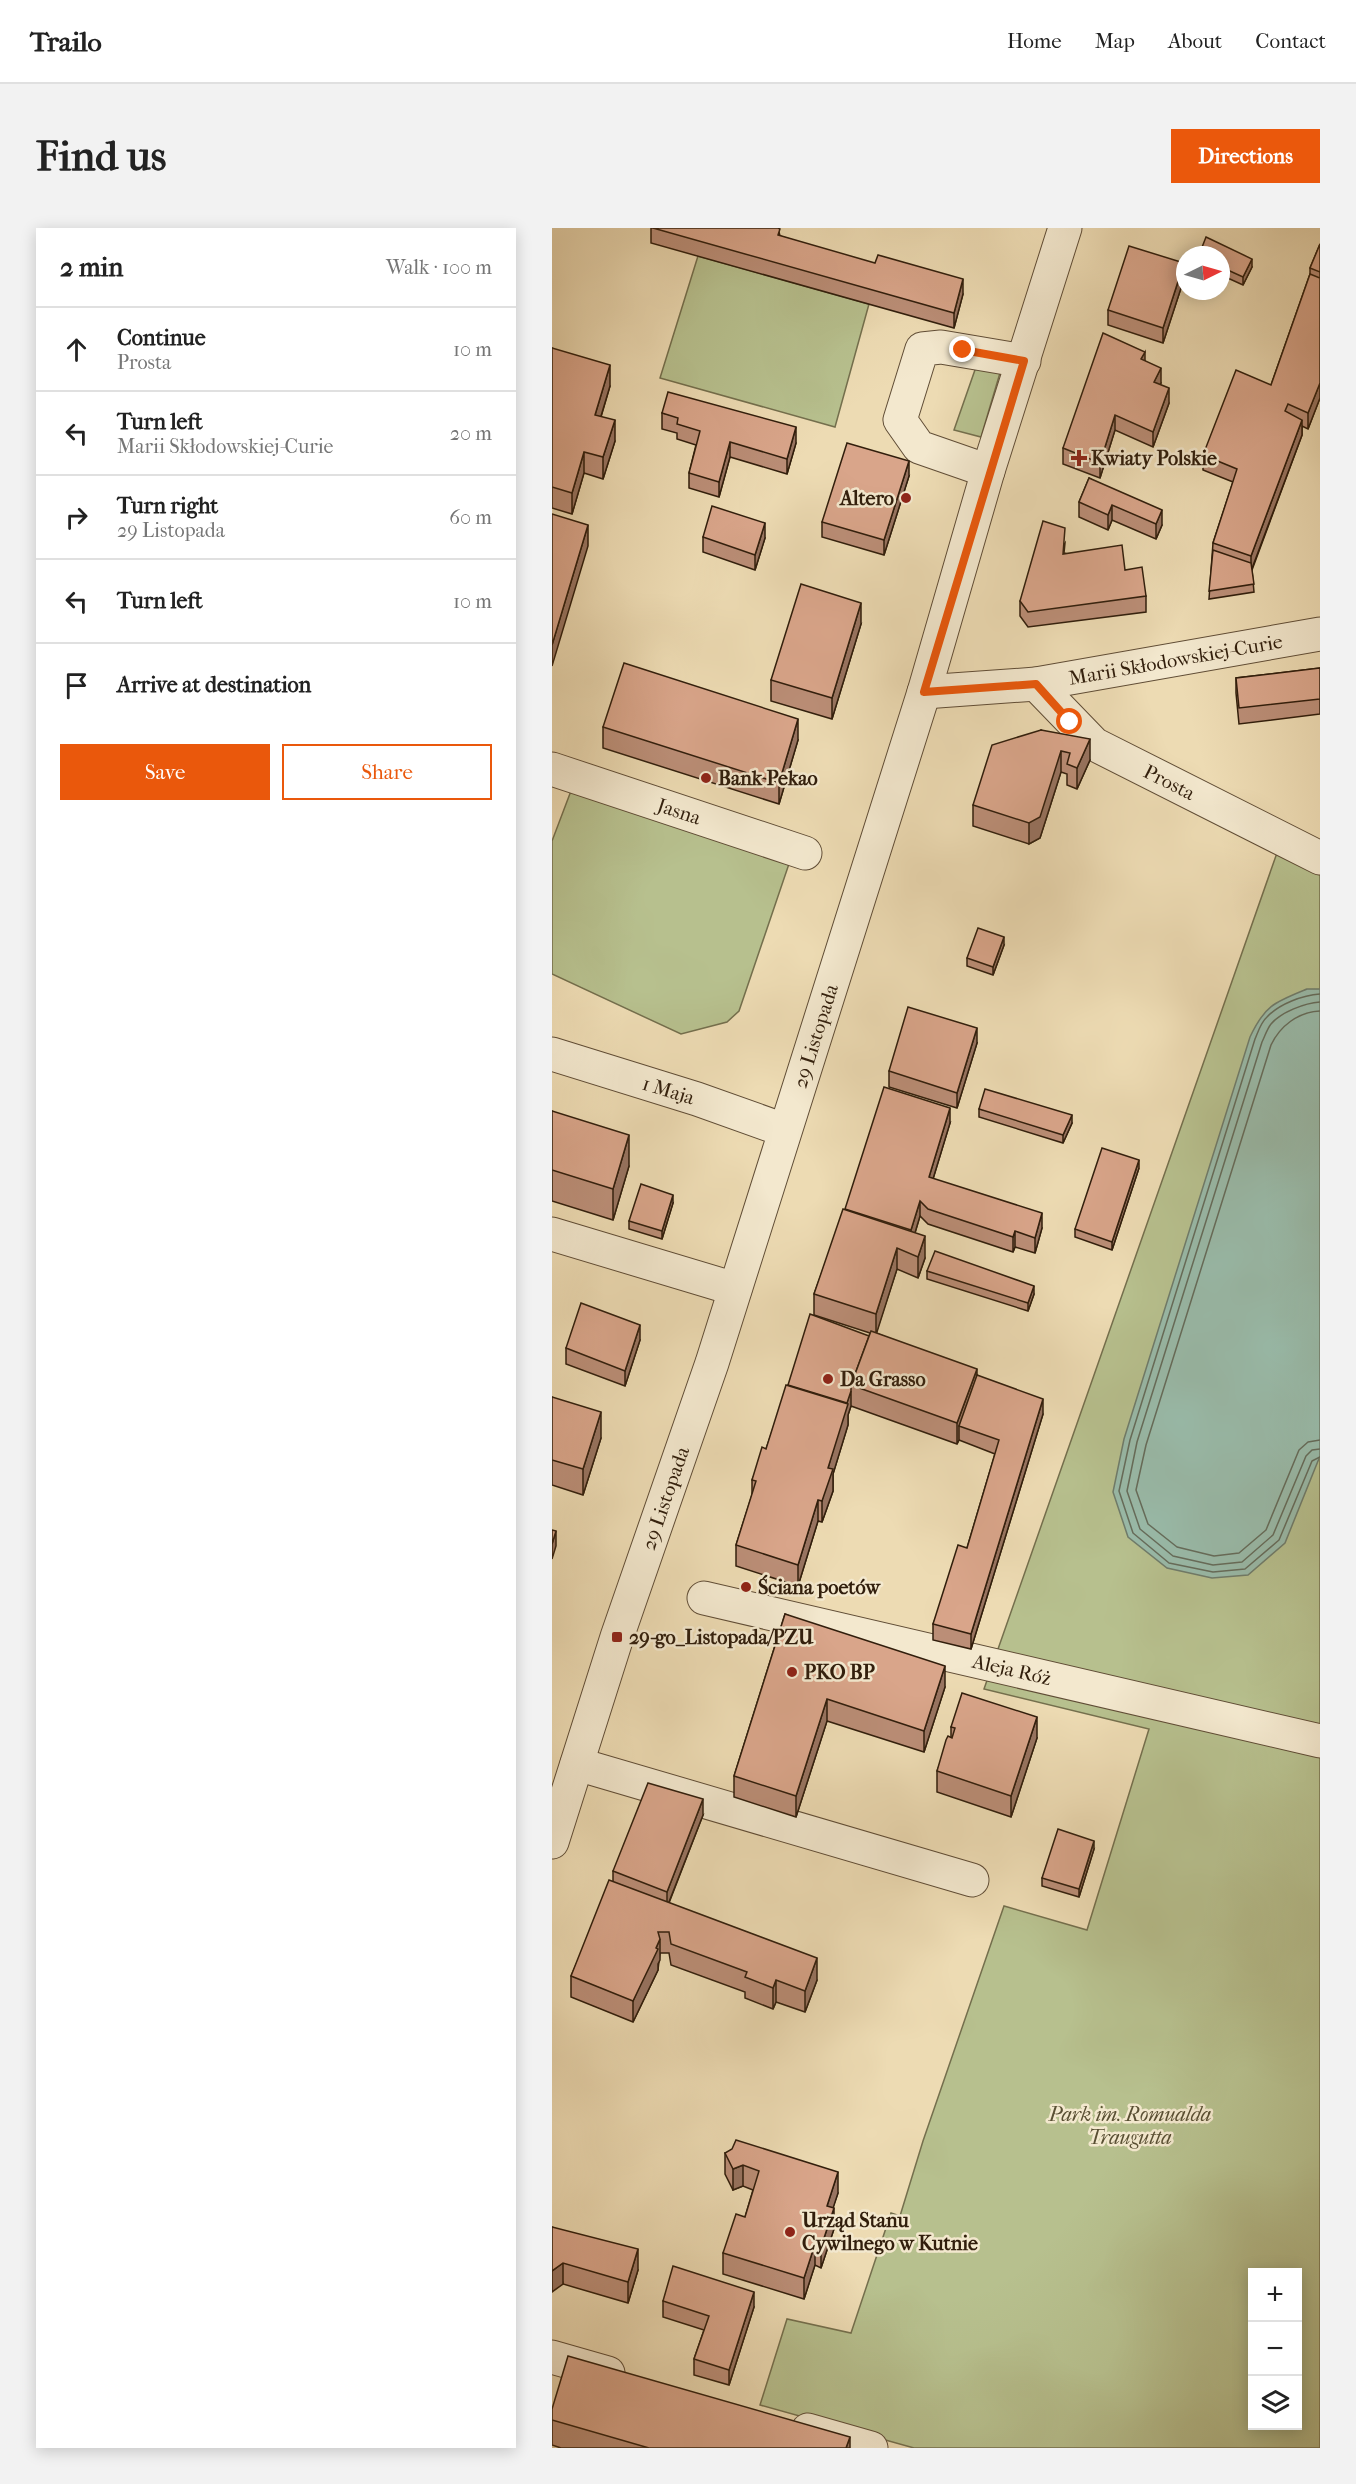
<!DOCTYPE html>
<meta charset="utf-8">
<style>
body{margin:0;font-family:"IM FELL French Canon",serif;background:#f2f2f2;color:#222}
.controls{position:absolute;right:18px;bottom:18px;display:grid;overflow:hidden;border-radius:0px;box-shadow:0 3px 15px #0003}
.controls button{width:54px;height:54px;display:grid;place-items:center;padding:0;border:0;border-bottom:2px solid #e0e0e0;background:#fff;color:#222;font:30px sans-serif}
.compass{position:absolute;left:624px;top:18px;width:54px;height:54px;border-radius:50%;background:#fff;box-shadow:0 3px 15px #0003;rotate:85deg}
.stop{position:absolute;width:18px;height:18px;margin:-14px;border:4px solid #ea580c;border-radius:50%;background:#fff}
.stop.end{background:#ea580c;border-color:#fff;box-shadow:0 2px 6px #0008}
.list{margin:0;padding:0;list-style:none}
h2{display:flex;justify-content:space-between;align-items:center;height:78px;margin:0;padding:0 24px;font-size:26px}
h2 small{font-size:20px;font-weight:400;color:#767676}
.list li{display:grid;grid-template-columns:39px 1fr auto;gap:18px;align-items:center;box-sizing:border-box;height:84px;padding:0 24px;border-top:2px solid #e0e0e0}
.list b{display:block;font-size:22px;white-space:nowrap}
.list p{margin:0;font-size:20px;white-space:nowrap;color:#767676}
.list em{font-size:20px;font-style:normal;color:#767676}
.actions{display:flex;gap:12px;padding:18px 24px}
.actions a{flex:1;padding:14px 0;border:2px solid #ea580c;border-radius:0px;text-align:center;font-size:21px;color:#ea580c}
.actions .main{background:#ea580c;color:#fff}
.icon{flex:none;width:33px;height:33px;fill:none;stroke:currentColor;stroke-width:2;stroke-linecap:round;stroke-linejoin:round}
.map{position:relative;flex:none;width:768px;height:2220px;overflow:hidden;border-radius:0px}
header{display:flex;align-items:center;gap:36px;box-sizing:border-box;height:84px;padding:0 30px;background:#fff;border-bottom:2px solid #e0e0e0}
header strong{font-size:28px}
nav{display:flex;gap:33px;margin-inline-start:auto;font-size:21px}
.intro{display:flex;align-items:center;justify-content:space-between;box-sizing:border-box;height:144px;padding:0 36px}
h1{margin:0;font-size:42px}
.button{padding:15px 27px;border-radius:0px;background:#ea580c;color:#fff;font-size:21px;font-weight:700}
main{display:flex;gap:36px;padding:0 36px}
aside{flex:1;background:#fff;border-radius:0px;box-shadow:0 3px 15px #0003}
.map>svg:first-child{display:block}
.green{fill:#b7c08e;stroke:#746f4d;stroke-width:1.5;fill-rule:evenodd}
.water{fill:#9ba;stroke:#6f7c6b;stroke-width:1.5}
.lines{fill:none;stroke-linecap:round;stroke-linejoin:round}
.shore{stroke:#656c5b;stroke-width:1.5}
.minor-casing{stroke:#604d36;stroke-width:35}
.minor{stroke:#f3e8ce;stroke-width:33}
.wall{fill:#bb8e77;stroke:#311e0c;stroke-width:1.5}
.shaded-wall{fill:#987461;stroke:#311e0c;stroke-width:1.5}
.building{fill:#d9a58a;stroke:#311e0c;stroke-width:1.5}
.route{stroke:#ea580c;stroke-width:8}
.poi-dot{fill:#8f2418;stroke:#f3e8ce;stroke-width:2}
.labels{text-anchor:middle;stroke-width:5;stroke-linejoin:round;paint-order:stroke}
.poi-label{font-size:20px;font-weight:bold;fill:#311e0c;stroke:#f3e8ce;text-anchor:start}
.street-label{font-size:20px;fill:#311e0c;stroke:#f3e8ce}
.park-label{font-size:20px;font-style:italic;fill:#594f33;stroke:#f3e8ce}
</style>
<header>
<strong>Trailo</strong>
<nav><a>Home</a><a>Map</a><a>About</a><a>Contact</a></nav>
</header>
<div class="intro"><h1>Find us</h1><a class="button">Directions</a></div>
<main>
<aside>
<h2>2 min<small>Walk · 100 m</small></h2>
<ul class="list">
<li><svg class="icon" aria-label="ahead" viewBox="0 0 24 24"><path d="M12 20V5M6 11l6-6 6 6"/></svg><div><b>Continue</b><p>Prosta</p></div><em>10 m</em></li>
<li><svg class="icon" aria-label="left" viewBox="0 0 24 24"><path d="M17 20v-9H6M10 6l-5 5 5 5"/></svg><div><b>Turn left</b><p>Marii Skłodowskiej-Curie</p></div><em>20 m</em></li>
<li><svg class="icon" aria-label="right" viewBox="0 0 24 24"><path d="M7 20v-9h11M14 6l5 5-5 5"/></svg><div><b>Turn right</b><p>29 Listopada</p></div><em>60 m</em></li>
<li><svg class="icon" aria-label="left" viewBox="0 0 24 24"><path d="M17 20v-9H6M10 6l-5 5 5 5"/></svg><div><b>Turn left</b></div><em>10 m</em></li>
<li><svg class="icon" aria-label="arrive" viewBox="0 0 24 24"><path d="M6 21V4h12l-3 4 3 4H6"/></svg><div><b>Arrive at destination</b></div></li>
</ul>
<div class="actions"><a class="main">Save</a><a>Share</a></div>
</aside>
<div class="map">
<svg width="768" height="2220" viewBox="0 0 768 2220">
<rect width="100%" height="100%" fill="#eddbb3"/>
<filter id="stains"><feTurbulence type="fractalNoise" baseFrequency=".00333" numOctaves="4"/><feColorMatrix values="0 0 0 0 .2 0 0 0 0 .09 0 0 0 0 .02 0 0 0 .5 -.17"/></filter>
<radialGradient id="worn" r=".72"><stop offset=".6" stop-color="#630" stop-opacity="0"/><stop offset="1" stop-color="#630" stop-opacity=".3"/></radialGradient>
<!-- green -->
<g class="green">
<path d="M146,28l171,48 -34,123 -175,-49z"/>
<path d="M424,139l24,6 -19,64 -27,-7z"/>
<path d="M22,555l218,72 -53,156 -12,11 -46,12 -129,-60v-133z"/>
<path d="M726,622l42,23v1575h-406l-154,-43 27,-86 64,14 40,-120 9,3 23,-75 81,-235 83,24 62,-201 -165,-40zM700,2044h46v154h-46z"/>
</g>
<!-- water -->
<path class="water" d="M755,761h13v467l-35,87 -37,32 -36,3 -45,-10 -39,-31 -15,-45 11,-53 126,-402c15,-32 25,-35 57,-48z"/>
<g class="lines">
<!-- shore -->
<g class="shore">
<path d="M768,766c-17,1 -41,10 -53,23 -6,5 -9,15 -12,22l-125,401 -11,51 14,42 36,30 44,9 32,-3 34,-29 33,-79 8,-4"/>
<path d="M768,774c-15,1 -39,10 -49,22 -4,5 -6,12 -9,18l-125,400 -10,49 13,38 33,27 40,9 29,-3 31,-27 33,-79 6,-6 8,-1"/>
<path d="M768,783c-22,1 -40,15 -49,34l-125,400 -10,45 12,34 29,23 37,9 25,-3 27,-23 33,-80 9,-8 12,-2"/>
</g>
<!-- minor casing -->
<g class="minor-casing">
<g id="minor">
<path d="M436,243l-69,-24 -19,-27 22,-71 19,-2 83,14"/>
<path id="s1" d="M484,456l58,60 226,114"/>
<path id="s2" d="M372,464l112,-8 284,-50"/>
<path id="s3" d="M0,541l253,84"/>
<path id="s4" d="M0,826l145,45 87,31"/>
<path d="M0,1006l183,55"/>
<path id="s5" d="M152,1370l616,143"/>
<path d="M25,1536l395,116"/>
<path id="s6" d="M0,1614l65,-205 95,-274 212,-671 64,-221 77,-243"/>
<path d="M0,2129l56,16"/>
<path d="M256,2202l63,18"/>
</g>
</g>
<!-- minor -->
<use href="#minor" class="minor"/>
</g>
<!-- wall -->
<g class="wall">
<path d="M99,0h127l2,8 183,58 -9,34 -303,-85z"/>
<path d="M768,16v154l-12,31 -6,-3v9l-50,135 2,22 -45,7 4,-56 20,-61 -30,-12v-15l68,-70 39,-111v-6z"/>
<path d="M669,27l31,12 -9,18 -22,-10z"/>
<path d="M632,51l-21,64 -55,-18v-15z"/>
<path d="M0,120l58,38 -9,31 14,24 -12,38 -19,-6 -12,41 -20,-6z"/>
<path d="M593,133l16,22 -1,1 9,19 -16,44 -38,-17 -15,48 -37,-14v-16z"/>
<path d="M110,185l134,30 -9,31 -57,-17 -11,40 -30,-9v-15l7,-28 -19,-6v-6l-15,-4z"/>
<path d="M357,248l-25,79 -62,-18v-15z"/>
<path d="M537,250l73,47 -6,14 -44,-19 -4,10 -29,-13v-15z"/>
<path d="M151,309l62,1 -10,32 -52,-18z"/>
<path d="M513,315l-1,10 61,17 21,26v16l-118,15 -8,-11v-15z"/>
<path d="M309,396l-29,95 -61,-18v-21z"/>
<path d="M768,440v46l-81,10 -3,-31v-15z"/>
<path d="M51,499l195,13 -19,64 -176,-56z"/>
<path d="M489,502l49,30 -13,29 -10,-4v-11l-6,-2 -21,66 -11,6 -56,-18v-21z"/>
<path d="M452,717l-11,30 -26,-9v-8z"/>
<path d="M425,815l-20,65 -68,-21v-16z"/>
<path d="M427,881l93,14 -9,20 -84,-26z"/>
<path d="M0,883l77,55 -16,54 -61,-19z"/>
<path d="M398,895l-17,56 109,49 -7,25 -20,-6 -2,5 -85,-28 -8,-8 -5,17 10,25 -7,20 -21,-9 -21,64 101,42 66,39 -72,235 -38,-9v-16l34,-76 28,-94 -36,-14 -2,4 -106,-38 -3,9v10l-15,49v17l-11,31 -4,-1 -20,65 -62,-20v-21l16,-50v-15l14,-31 22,-64 81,-49 1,-3 -56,-18v-21l31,-84z"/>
<path d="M587,940l-27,82 -37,-13v-8z"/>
<path d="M121,975l-11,36 -33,-10v-8z"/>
<path d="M375,1043l107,23 -6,17 -101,-32z"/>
<path d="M88,1112l-15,46 -59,-22v-16z"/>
<path d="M0,1169l49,41 -18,57 -31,-10z"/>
<path d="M233,1386l160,73 -21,65 -97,-31 -31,96 -62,-20v-21z"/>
<path d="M399,1499l86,11 -26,79 -74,-25v-21l14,-34z"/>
<path d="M151,1587l-34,88 148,77 -12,32 -29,-10 -3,7 -28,-11v-6l-74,-27 -2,-12h-9l-2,17 -25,52 -62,-25v-21l42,-94v-11z"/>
<path d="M542,1621l-15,48 -37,-11v-8z"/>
<path d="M173,1925l113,40 -5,14 1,22 -13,39 -6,-3 -11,34 -81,-25v-21l22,-36 8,-27 -10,-4 -10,4 -8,-16z"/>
<path d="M0,1999l86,43 -10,33 -65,-19z"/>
<path d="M111,2073l91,6 -25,78 -35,-10v-16l10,-29 -41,-13z"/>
<path d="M0,2181l298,39h-289l-9,-3z"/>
</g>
<!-- shaded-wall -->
<g class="shaded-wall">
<path d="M700,31v8l-9,18v-8z"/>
<path d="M632,35v16l-21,64v-15z"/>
<path d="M411,51v15l-9,34v-15z"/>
<path d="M593,124v15l-4,-8z"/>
<path d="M58,137v21l-15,50v-21z"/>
<path d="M609,140v15l-7,14v-15z"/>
<path d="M768,155v15l-12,31v-16z"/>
<path d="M617,160v15l-16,44v-15z"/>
<path d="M563,187v15l-15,48v-15z"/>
<path d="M63,192v21l-12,38v-22z"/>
<path d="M750,192v15l-51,136v-15z"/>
<path d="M244,199v16l-9,31v-15z"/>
<path d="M178,214v15l-11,40v-15z"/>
<path d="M32,224v21l-12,41v-21z"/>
<path d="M357,233v15l-25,79v-15z"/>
<path d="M560,277v15l-4,10v-15z"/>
<path d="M610,282v15l-6,14v-15z"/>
<path d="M213,295v15l-10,32v-15z"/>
<path d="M36,297v21l-36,120v-21z"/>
<path d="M309,375v21l-29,95v-21z"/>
<path d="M246,491v21l-19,64v-21z"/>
<path d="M538,511v21l-13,29v-21z"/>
<path d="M509,523v21l-21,66 -11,6v-21z"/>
<path d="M452,709v8l-11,30v-8z"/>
<path d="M425,800v15l-20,65v-15z"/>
<path d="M398,880v15l-21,69v-15z"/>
<path d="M520,887v8l-9,20v-8z"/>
<path d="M77,907v31l-16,54v-31z"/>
<path d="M587,932v8l-27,82v-8z"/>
<path d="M121,967v8l-11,36v-8z"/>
<path d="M368,973v15l-9,30v-16z"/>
<path d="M490,985v15l-7,25v-15z"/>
<path d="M463,1003v16l-2,5v-15z"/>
<path d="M373,1008v22l-7,20v-21z"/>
<path d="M345,1020v21l-21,66v-21z"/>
<path d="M482,1058v8l-6,17v-8z"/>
<path d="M88,1097v15l-15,46v-15z"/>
<path d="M425,1141v21l-18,36v14l-2,4v-21z"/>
<path d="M299,1163v15l-3,9v10l-15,49v17l-11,31v-21l6,-33 17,-60z"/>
<path d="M491,1171v15l-72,235v-15z"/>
<path d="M49,1184v26l-18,57v-26z"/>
<path d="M266,1272v21l-20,65v-21z"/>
<path d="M4,1303v15l-4,13v-15z"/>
<path d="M393,1438v21l-21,65v-21z"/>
<path d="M275,1471v22l-31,96v-21z"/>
<path d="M485,1489v21l-26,79v-21z"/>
<path d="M151,1571v16l-36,92v-15z"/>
<path d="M542,1613v8l-15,48v-8z"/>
<path d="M108,1711v21l-2,4v6l-25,52v-21z"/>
<path d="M265,1730v22l-12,32v-21z"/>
<path d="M224,1752v22l-3,7v-21z"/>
<path d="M191,1937v21l-10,4v-21z"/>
<path d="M286,1944v21l-11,34v-21z"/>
<path d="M282,1980v21l-13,39v-21z"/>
<path d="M263,2016v21l-11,34v-21z"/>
<path d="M86,2021v21l-10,33v-21z"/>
<path d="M11,2035v21l-11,8v-21z"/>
<path d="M202,2064v15l-25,78v-15z"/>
<path d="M298,2209v11h-4z"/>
</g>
<!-- building -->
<g class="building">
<path d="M101,0h125l2,1 -2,6 97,28 3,-8 85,24 -9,34z"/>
<path d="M654,9l46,22 -9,18 -22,-10v-12h-22z"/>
<path d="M768,16v28l-10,-4z"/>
<path d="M577,18l55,17 -21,65 -55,-18z"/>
<path d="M758,46l10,4v105l-12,30 -20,-9 -3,7 17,9 -51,136 -38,-13 24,-74 -34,-14 33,-85 35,15z"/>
<path d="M551,105l42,19 -4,7 20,9 -7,14 15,6 -16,44 -38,-17 -15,48 -37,-15z"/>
<path d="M0,120l58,17 -15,50 20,5 -12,37 -19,-5 -12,41 -20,-6z"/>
<path d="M116,164l128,35 -9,32 -57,-17 -11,40 -30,-9 11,-42 -23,-7 1,-6 -16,-5z"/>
<path d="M295,215l62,18 -25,79 -62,-18z"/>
<path d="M537,250l73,32 -6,14 -44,-19 -4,10 -29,-13z"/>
<path d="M160,278l53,17 -10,32 -52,-18z"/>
<path d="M0,286l36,11 -36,120z"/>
<path d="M491,293l22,7 -2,26 59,-9 3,25 17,-3 4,29 -118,16 -8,-11z"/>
<path d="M661,322l38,13 3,21 -45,7z"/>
<path d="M249,356l60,19 -29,95 -61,-18z"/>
<path d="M72,435l174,56 -19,64 -176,-56z"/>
<path d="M768,440v31l-81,9 -3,-30z"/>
<path d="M489,502l49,9 -13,29 -10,-4 3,-11 -9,-2 -21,66 -11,6 -56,-18 19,-60z"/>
<path d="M426,700l26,9 -11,30 -26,-9z"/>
<path d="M356,779l69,21 -20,65 -68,-22z"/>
<path d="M332,859l66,21 -21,69 113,36 -7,25 -20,-7 -2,6 -85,-28 -8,-8 -9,29 -66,-21z"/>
<path d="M433,861l87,26 -9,20 -84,-26z"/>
<path d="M0,883l77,24 -16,54 -61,-19z"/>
<path d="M550,920l37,12 -27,82 -37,-13z"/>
<path d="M89,956l32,11 -11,36 -33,-10z"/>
<path d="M291,981l82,27 -7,21 -21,-9 -21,66 -62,-20z"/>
<path d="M383,1023l99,35 -6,17 -101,-32z"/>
<path d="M29,1075l59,22 -15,46 -59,-23z"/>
<path d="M258,1086l59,22 -18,49v6l-4,12 -59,-18z"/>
<path d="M319,1103l106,38 -20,54 -106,-38z"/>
<path d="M425,1147l66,24 -72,235 -38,-10 25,-79 9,3 32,-108 -40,-14z"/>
<path d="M234,1157l62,19 -20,64 5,1 -11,32 -4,-1 -20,65 -62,-20 20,-64 -4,-1 10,-33 4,2z"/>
<path d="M0,1169l49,15 -18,57 -31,-9z"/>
<path d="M0,1302l4,1 -4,13z"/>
<path d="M233,1386l160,52 -21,65 -97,-32 -31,97 -62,-20z"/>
<path d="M410,1465l75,24 -26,79 -74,-25 9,-31 2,-4 4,2 3,-10 -4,-1z"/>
<path d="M96,1555l55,16 -36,93 -54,-21z"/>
<path d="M506,1601l36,12 -15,48 -37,-11z"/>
<path d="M57,1652l208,78 -12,33 -29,-11 -3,8 -28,-11 2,-5 -76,-28 -2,-12h-11l2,7 -4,9 2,1 -25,52 -62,-25z"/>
<path d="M184,1912l102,32 -11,34 7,2 -13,39 -6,-3 -11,34 -81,-25 13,-39 9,3 14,-46 -16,-6 -10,4 -8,-16 7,-4z"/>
<path d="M0,1999l86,22 -10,33 -65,-19 -11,8z"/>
<path d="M121,2038l81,26 -25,78 -35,-11 15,-43 -46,-15z"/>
<path d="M16,2128l282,81 -4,11h-197l-97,-28v-11z"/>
</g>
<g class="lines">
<!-- route -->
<path class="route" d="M411,122l61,11 -100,331 112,-8 34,38"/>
</g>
<!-- markers -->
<g class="poi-dot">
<path d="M524 221h6v6h6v6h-6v6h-6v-6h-6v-6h6z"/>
<circle cx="354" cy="270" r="6"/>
<circle cx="154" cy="550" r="6"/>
<circle cx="276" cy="1151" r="6"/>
<circle cx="194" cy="1359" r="6"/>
<rect x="59" y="1403" width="12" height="12" rx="3"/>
<circle cx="240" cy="1444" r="6"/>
<circle cx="238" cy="2004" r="6"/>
</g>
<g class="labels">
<!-- poi labels -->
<g class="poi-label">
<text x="539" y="237">Kwiaty Polskie</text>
<text x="342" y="277" text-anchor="end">Altero</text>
<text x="166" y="557">Bank Pekao</text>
<text x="288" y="1158">Da Grasso</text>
<text x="206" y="1366">Ściana poetów</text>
<text x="77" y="1416">29-go_Listopada/PZU</text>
<text x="252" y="1451">PKO BP</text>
<text x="250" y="1999">Urząd Stanu<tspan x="250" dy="23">Cywilnego w Kutnie</tspan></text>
</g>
<!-- street labels -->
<g class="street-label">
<text dy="7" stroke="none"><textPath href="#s2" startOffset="254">Marii Skłodowskiej-Curie</textPath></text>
<text dy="7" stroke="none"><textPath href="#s1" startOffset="168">Prosta</textPath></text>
<text dy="7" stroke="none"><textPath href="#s3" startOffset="134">Jasna</textPath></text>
<text dy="7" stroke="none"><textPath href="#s6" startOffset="848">29 Listopada</textPath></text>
<text dy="7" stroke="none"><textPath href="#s4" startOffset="122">1 Maja</textPath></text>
<text dy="7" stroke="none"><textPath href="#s6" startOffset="362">29 Listopada</textPath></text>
<text dy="7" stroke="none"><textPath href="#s5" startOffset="316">Aleja Róż</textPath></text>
</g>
<!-- park labels -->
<g class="park-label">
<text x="578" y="1893">Park im. Romualda<tspan x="578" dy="23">Traugutta</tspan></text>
</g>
</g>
<rect width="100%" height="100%" filter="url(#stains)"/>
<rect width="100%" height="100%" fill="url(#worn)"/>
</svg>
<div class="controls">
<button>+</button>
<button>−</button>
<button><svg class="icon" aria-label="layers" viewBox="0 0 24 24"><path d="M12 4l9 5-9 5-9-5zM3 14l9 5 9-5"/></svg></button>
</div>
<svg class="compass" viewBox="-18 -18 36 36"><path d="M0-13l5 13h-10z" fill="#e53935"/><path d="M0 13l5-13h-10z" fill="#767676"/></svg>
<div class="stop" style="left:518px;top:494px"></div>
<div class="stop end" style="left:411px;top:122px"></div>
</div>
</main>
